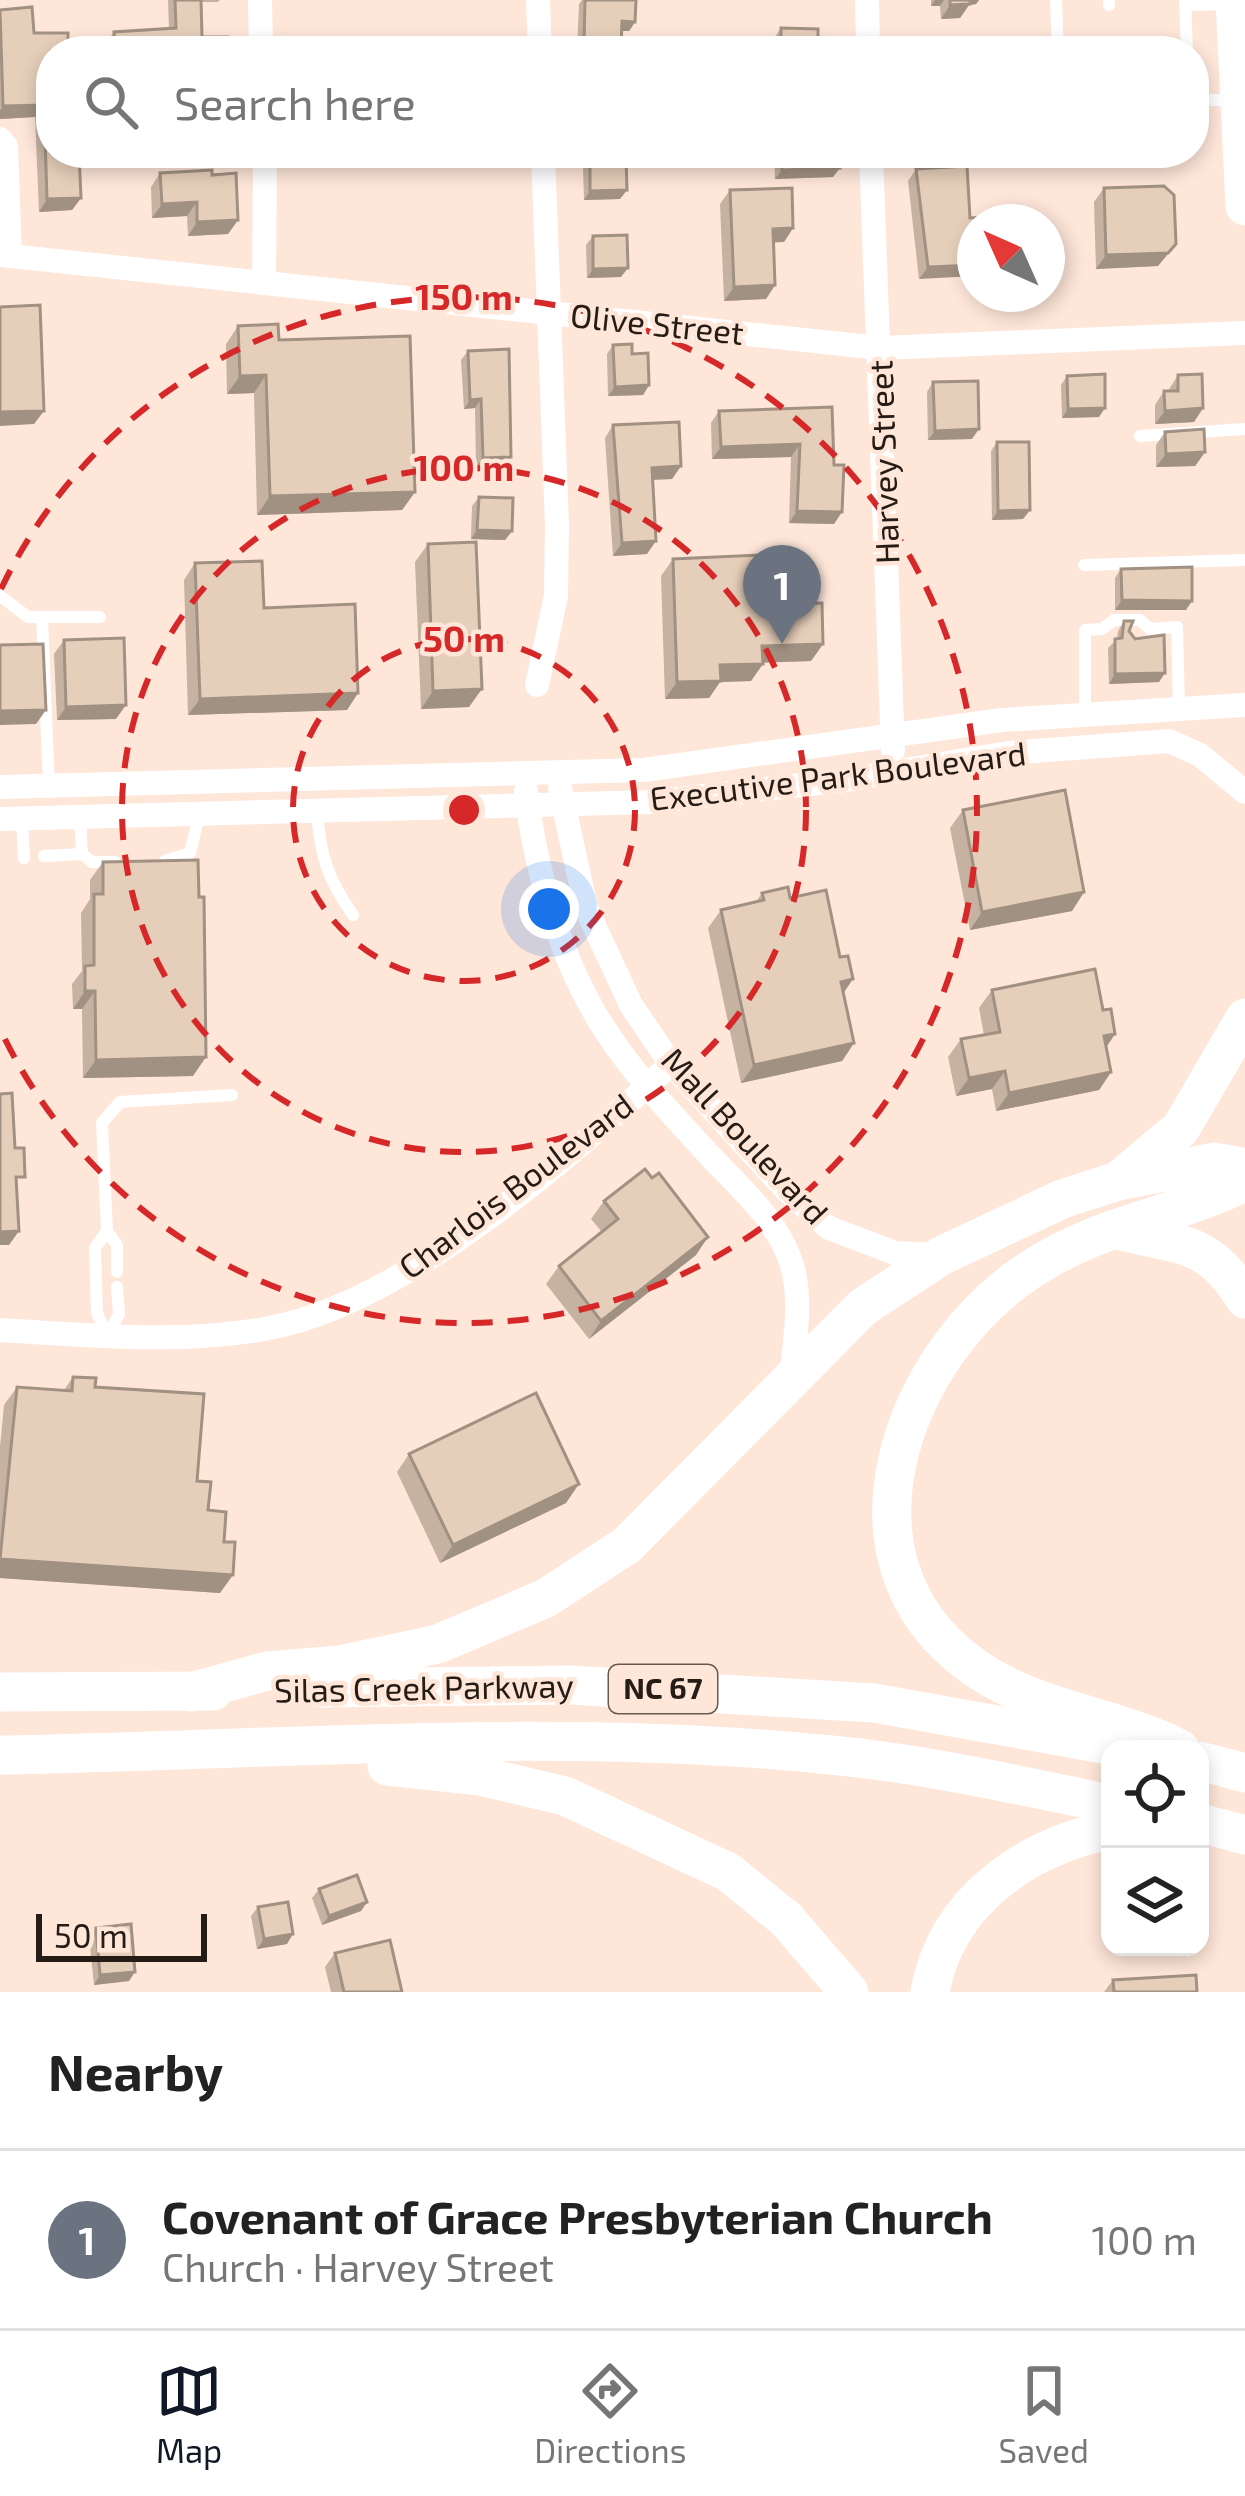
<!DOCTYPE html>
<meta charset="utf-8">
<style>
body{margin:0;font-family:"Exo 2",sans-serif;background:#f6f6f6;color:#222}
.controls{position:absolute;right:36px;bottom:36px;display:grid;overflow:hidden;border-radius:24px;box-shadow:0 6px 18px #0003}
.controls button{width:108px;height:108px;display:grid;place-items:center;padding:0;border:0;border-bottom:3px solid #e0e0e0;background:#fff;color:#222;font:60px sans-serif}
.compass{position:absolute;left:957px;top:204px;width:108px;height:108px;border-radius:50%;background:#fff;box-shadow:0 6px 18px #0003;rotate:315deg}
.scale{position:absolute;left:36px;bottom:30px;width:171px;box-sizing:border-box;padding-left:12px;border:6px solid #261c16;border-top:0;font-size:33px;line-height:42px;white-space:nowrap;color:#261c16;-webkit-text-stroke:9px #fee6d9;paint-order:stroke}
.you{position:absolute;left:549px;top:909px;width:42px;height:42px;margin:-30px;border:9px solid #fff;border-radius:50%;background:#1a73e8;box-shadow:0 0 0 18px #1a73e833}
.badge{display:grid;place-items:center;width:78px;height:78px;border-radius:50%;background:#111827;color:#fff;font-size:39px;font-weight:700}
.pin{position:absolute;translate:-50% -99px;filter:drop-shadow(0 3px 6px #0008)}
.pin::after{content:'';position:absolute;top:63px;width:42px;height:36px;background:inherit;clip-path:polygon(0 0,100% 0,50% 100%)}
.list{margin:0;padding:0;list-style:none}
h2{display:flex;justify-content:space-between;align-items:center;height:156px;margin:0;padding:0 48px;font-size:51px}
h2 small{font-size:39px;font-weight:400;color:#767676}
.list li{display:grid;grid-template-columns:78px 1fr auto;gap:36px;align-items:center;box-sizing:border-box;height:180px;padding:0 48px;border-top:3px solid #e0e0e0}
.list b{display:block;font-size:45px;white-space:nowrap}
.list p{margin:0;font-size:39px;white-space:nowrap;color:#767676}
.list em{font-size:39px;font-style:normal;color:#767676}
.icon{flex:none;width:66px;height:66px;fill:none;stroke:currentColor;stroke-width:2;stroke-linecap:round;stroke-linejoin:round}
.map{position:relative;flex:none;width:1245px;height:1992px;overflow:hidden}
.search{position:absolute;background:#fff;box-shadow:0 6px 18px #0003;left:36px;right:36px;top:36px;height:132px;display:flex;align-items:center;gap:30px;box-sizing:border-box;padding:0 42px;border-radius:48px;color:#767676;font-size:45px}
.sheet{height:336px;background:#fff}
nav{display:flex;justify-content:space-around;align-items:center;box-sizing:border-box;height:168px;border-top:3px solid #e0e0e0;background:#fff;font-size:33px;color:#767676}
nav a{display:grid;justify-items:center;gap:6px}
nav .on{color:#111827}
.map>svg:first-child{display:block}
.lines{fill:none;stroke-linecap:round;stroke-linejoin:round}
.lane{stroke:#fff;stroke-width:12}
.street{stroke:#fff;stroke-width:24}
.primary{stroke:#fff;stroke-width:39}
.wall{fill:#c6b2a0}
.shaded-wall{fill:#a19182}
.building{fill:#e6cfba;stroke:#a19182;stroke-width:3}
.ring{fill:none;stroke:#d62828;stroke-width:6;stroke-dasharray:21 15}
.labels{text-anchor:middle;stroke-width:9;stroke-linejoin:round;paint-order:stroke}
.shield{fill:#fee6d9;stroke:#675950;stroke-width:3}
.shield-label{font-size:30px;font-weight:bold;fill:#261c16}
.street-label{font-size:33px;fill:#261c16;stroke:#fee6d9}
.centre{fill:#d62828;stroke:#fee6d9;stroke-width:6}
.ring-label{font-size:36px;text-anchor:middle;font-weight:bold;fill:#d62828;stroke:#fee6d9;stroke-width:9;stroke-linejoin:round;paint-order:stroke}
</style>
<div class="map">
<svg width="1245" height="1992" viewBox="0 0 1245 1992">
<rect width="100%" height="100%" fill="#fee6d9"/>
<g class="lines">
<!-- lane -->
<g class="lane">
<path d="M1056,0l2,51"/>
<path d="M1109,0v5"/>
<path d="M1185,0l2,51"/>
<path d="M1185,5l47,-1"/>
<path d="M1194,100h41"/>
<path d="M1140,436l105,-7"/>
<path d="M1084,565l161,-5"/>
<path d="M0,596l28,21h72"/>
<path d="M42,618l7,168"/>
<path d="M1085,712v-82l17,-1 12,-9h26l10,9 27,-2 2,81"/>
<path d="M317,812c3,43 11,68 36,103"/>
<path d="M80,818l2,36 10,8h23"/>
<path d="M22,819l2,39"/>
<path d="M44,856l38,-2"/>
<path d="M165,861l25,-8 9,-37"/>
<path d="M107,1231l10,14v27"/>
<path d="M107,1335l-10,-22 -2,-65 12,-17 -5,-108 18,-21 112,-7"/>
<path d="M108,1335l11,-21 -2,-27"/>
</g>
<!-- street -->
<g class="street">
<path d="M260,0l1,51"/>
<path d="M538,0l2,51"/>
<path d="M867,0l1,51"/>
<path d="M0,139l6,7 4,110"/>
<path d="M871,153l22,597"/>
<path d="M0,255l880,93 365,-15"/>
<path d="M264,283l1,-130"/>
<path d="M537,685l19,-89 1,-71 -14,-372"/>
<path d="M0,787l644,-17 358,-50 243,-15"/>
<path d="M560,788l26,120 45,97 40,59 115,126 43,38 66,25 44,2"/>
<path d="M526,791c9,77 34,168 76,234 30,48 72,92 110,133 30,32 62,59 78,101 13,35 5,82 1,118"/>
<path d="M0,819l651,-17 194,-22 163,-27 161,-12 31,14 45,37"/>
<path d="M0,1330c87,5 177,14 264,-1 137,-23 306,-171 407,-265"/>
</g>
<!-- primary -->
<g class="primary">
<path d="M1235,0l10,206"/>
<path d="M1118,1181l63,-53 64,-110"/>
<path d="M1114,1229c61,17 94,8 131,70"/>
<path d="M320,1688l250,-3 304,18 257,46"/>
<path d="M0,1692l213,-1"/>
<path d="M191,1692l76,-21 72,-6 99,-21 108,-46 81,-53 236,-238 78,-51 121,-57 56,-18 97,-19 30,6"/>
<path d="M1180,1749c-68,-35 -147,-38 -210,-85 -144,-105 -68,-308 57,-392 72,-49 145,-54 218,-90"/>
<path d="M0,1755c276,-5 555,-28 831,0 94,9 187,30 279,49"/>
<path d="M1200,1761l45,12"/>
<path d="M387,1766l93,10 85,20 163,76 58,47 63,73"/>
<path d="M1200,1823l45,12"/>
<path d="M930,1992c16,-90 95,-145 180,-162"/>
</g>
</g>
<!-- wall -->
<g class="wall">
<path d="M168,0h52l-2,2h-16v35l26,14h-120l-1,-10 7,-9 55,-3z"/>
<path d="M582,0h54l-1,22 -6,9h-7l-1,15 -3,5h-41l2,-47z"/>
<path d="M931,0h48l-3,4 -7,1 -9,13 -19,1 -1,-13h-9z"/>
<path d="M0,10l34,23 17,18 30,147 -9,12 -33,2 -4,-95 -35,2z"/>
<path d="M781,28l37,23h-44l1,-14z"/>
<path d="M774,153h65l-6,24 -58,2z"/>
<path d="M590,159l37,31 -7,9 -36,1 -1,-32z"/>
<path d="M916,169l54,49 -51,61 -11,-98z"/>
<path d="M160,173l52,2 26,45 -10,14 -40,2 -1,-20 -35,2 -1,-31z"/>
<path d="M1104,188l72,56 -18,22 -62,3 -2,-67z"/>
<path d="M730,190l63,38 -9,14h-10l1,43 -9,14 -42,2 -4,-97z"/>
<path d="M593,236l28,41 -34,1 -1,-33z"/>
<path d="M238,326l41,14 136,152 -13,18 -145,5 -3,-122 -27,1 -1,-50z"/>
<path d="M613,345l19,9 17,31 -6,10 -35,1 -1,-42z"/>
<path d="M468,351l37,115 -29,1 -1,-59 -11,1 -3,-49z"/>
<path d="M1178,375l25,33 -9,14 -39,2v-19l9,-14h4z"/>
<path d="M1067,376l32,41 -37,1 -1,-33z"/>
<path d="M933,382l39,57 -44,1 -1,-48z"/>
<path d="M832,407l2,117 -45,-1 2,-66 -79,2 -1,-36 8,-12z"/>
<path d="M613,425l68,41 -9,13 -20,1 -5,74 -34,2 -8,-118z"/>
<path d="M1165,432l40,20 -10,14 -39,1v-22z"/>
<path d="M997,442l33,68 -7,9 -31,1 -1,-69z"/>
<path d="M479,497l33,34 -7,9 -34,-1 1,-33z"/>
<path d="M428,544l41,163 -48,2 -6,-147z"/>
<path d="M673,559l88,46 62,39 -12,17 -48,1 -12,19 -31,1 -11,16 -44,1 -4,-123z"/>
<path d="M195,563l69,45 94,85 -11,17 -159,5 -4,-135z"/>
<path d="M1121,569l65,41h-71v-32z"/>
<path d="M1124,621l11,18 24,43 -50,2 -1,-36 9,-9 1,-8z"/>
<path d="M64,640l52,79 -59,1 -3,-66z"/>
<path d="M963,810l121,82 -12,19 -102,19 -20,-102z"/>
<path d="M103,862l90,214 -110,2 -1,-69h-9l-1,-25 10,-13 -1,-58 9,-14v-19z"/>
<path d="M762,893l28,5 54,95 10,50 -12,18 -101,22 -33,-155 13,-18 35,-8z"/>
<path d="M992,990l111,20 12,24 -9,13 5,25 -12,18 -103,21 -4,-22 -36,7 -8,-39 13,-18 23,-4 -5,-27z"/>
<path d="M604,1201l92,54 -107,84 -43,-55 13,-18 43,-34 -11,-13z"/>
<path d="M73,1377l22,10 102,94 11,29 12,83 -220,-15v-131l4,-42 13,-18 47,3z"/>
<path d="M409,1454l157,49 -126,60 -43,-91z"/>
<path d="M319,1889l48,13 -6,9 -39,14 -10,-27z"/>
<path d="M258,1907l29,37 -30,5 -6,-33z"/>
<path d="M96,1928l33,53 -35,4 -5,-48z"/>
<path d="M335,1953l67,39h-71l-6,-25z"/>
<path d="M1113,1980l84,12h-93z"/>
</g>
<!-- shaded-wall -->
<g class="shaded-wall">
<path d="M935,0h9l-4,6h-9z"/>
<path d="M963,0h16l-3,4 -7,1 -9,13 -19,1 9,-14z"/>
<path d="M622,21l13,1 -6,9h-13z"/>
<path d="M584,45l37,1 -3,5h-39z"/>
<path d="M44,105l-9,12 -35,2v-8l3,-5z"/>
<path d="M840,168l-7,9 -58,2 7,-9z"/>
<path d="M627,190l-7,9 -36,1 6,-9z"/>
<path d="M81,198l-9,12 -33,2 8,-13z"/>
<path d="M197,202l-10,14 -35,2 10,-14z"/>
<path d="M238,220l-10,14 -40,2 9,-14z"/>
<path d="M793,228l-9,14 -20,1 9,-14z"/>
<path d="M1176,244l-18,22 -62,3 10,-14z"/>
<path d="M975,265v11l-56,3 9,-12z"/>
<path d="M628,268l-7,9 -34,1 6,-9z"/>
<path d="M775,285l-9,14 -42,2 10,-14z"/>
<path d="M266,375l-12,18 -27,1 13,-18z"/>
<path d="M649,385l-6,10 -35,1 7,-9z"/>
<path d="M481,399l-6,9 -11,1 6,-9z"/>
<path d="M1105,408l-6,9 -37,1 6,-9z"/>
<path d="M1203,408l-9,14 -39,2 10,-13z"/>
<path d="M44,411l-10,13 -34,2v-14z"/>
<path d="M979,429l-7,10 -44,1 7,-9z"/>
<path d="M800,444l-9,13 -79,2 9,-12z"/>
<path d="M1205,452l-10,14 -39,1 10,-13z"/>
<path d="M511,457l-6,9 -29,1 7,-9z"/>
<path d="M681,466l-9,13 -29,1 9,-12z"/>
<path d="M415,492l-13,18 -145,5 13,-19z"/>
<path d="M1030,510l-7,9 -31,1 6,-9z"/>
<path d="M797,511l45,1 -8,12 -45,-1z"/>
<path d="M477,530l35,1 -7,9 -34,-1z"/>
<path d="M656,541l-9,13 -34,2 9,-13z"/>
<path d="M1122,600l70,1 -6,9h-71z"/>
<path d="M823,644l-12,17 -60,2 11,-17z"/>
<path d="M763,664l-12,17 -31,1 -11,16 -44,1 12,-17 43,-17z"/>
<path d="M1165,673l-6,9 -50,2 6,-10z"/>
<path d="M482,689l-13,18 -48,2 12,-18z"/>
<path d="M358,693l-11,17 -159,5 12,-16z"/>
<path d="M126,705l-10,14 -59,1 9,-13z"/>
<path d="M46,710l-10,14 -36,1v-14z"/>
<path d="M1084,892l-12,19 -102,19 12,-18z"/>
<path d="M853,979l-13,19 1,-16z"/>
<path d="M85,991h10l-13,18h-9z"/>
<path d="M1115,1034l-12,18 1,-16z"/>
<path d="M854,1043l-12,18 -101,22 13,-18z"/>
<path d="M206,1057l-13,19 -110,2 13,-18z"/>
<path d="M1005,1071l-13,18 -36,7 13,-18z"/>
<path d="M1111,1072l-12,18 -103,21 13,-18z"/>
<path d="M19,1231l-10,14h-9v-13z"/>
<path d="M708,1237l-12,18 -107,84 12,-18z"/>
<path d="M579,1484l-13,19 -126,60 13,-18z"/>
<path d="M0,1559l233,16 -13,18 -220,-15z"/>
<path d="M367,1902l-6,9 -39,14 7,-9z"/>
<path d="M293,1934l-6,10 -30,5 7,-10z"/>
<path d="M135,1972l-6,9 -35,4 6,-10z"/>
</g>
<!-- building -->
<g class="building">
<path d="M175,0h26l1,37h26v14h-113l-1,-19 62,-4z"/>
<path d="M585,0h51l-1,22 -13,-1 -1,25 -37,-1z"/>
<path d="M950,0h20v4l-20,1z"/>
<path d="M32,7l2,26h34v18h-17v102h28l2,45 -34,1 -3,-94 -41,1 -3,-96z"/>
<path d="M781,28l37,1v22h-37z"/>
<path d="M781,153h58l1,15 -58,2z"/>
<path d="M626,158l1,32 -37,1v-32z"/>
<path d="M967,166l3,52 14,-1 1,5h-10v43l-47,2 -12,-98z"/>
<path d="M212,170v5l24,-2 2,47 -41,2v-20l-35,2 -2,-31z"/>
<path d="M1164,186l10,9 2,49 -8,9 -62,2 -2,-67z"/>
<path d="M792,188l1,40 -20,1 2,56 -41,2 -4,-97z"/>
<path d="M627,235l1,33 -35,1v-33z"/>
<path d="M40,305l4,106 -44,1v-105z"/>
<path d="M278,324l1,16 131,-4 5,156 -145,4 -4,-121 -26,1 -2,-50z"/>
<path d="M632,344v10l16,-1 1,32 -34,2 -2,-42z"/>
<path d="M509,349l2,108 -28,1 -2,-59 -11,1 -2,-49z"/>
<path d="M1105,374v34l-37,1 -1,-33z"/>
<path d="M1202,374l1,34 -38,3 -1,-20h14v-16z"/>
<path d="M978,381l1,48 -44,2 -2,-49z"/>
<path d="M832,407l2,58h10l-2,47 -45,-1 3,-67 -79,3 -2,-36z"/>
<path d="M679,422l2,44 -29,2 4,73 -34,2 -9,-118z"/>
<path d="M1204,429l1,23 -39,2 -1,-22z"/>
<path d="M997,442h32l1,68 -32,1z"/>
<path d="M479,497l34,1 -1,33 -35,-1z"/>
<path d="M476,542l6,147 -49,2 -5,-147z"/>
<path d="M759,555l2,50 61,-2 1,41 -61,2 1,18 -43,1 1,16 -44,1 -4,-123z"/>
<path d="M262,561l2,47 91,-4 3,89 -158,6 -5,-136z"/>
<path d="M1192,567v34l-70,-1 -1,-31z"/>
<path d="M1124,621h9l-4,10 6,8 29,-4 1,38 -50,1v-35l7,-1z"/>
<path d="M124,638l2,67 -60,2 -2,-67z"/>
<path d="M43,644l3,66 -46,1v-66z"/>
<path d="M1065,790l19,102 -102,20 -19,-102z"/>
<path d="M198,860l1,37h5l2,160 -110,3 -1,-69h-10v-25l9,-1v-71h9v-32z"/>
<path d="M788,887l2,11 36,-8 14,67 8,-1 5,23 -12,3 13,61 -100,22 -33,-155 43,-10 -2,-7z"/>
<path d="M1095,969l8,41 8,-1 4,25 -11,2 7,36 -102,21 -4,-22 -36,7 -8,-39 39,-7 -8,-42z"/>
<path d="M12,1093l3,55h9l1,29h-9l3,54 -19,1v-138z"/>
<path d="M645,1169l7,9 7,-5 49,64 -107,84 -42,-55 59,-47 -14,-18z"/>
<path d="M73,1377l23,1 -1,9 109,7 -7,87 14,1 -3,28 18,2 -2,30h11l-2,33 -233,-16 17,-172 55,4z"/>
<path d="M536,1393l43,91 -126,61 -44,-91z"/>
<path d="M357,1875l10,27 -38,14 -10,-27z"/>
<path d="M288,1902l5,32 -29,5 -6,-32z"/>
<path d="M131,1924l4,48 -35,3 -4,-47z"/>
<path d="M390,1940l12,52h-58l-9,-39z"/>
<path d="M1196,1975l1,17h-83l-1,-12z"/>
</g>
<!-- distance rings -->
<g class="ring">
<circle cx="464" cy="810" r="171"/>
<circle cx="464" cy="810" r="342"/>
<path d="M1 589A513 513 0 1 1 1 1031"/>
</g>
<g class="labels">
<!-- shield labels -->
<rect class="shield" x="609" y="1665" width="108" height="48" rx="9"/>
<g class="shield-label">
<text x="663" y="1699">NC 67</text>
</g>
<!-- street labels -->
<g class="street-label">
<text transform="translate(657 324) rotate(6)" y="12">Olive Street</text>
<text transform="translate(884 462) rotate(-92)" y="12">Harvey Street</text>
<text transform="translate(838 776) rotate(-7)" y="12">Executive Park Boulevard</text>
<text transform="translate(745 1136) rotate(47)" y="12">Mall Boulevard</text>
<text transform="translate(516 1186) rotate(-37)" y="12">Charlois Boulevard</text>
<text transform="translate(424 1688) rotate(-1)" y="12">Silas Creek Parkway</text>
</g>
</g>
<circle cx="464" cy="810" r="18" class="centre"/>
<g class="ring-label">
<text x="464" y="310">150 m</text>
<text x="464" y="481">100 m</text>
<text x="464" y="652">50 m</text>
</g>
</svg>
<div class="controls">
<button><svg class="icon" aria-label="locate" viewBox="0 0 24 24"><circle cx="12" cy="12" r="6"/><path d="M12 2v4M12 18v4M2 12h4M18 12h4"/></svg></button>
<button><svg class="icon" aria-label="layers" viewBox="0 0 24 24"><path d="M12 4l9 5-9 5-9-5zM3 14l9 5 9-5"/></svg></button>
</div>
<svg class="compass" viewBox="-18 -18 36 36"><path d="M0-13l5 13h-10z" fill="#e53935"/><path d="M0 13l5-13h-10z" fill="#767676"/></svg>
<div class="scale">50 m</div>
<div class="you"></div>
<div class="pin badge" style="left:782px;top:644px;background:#6b7280">1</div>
<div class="search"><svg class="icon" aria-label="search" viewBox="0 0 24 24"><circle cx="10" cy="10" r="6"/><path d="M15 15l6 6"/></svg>Search here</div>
</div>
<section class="sheet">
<h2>Nearby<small></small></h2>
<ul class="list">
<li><span class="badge" style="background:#6b7280">1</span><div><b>Covenant of Grace Presbyterian Church</b><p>Church · Harvey Street</p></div><em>100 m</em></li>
</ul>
</section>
<nav>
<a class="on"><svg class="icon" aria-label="map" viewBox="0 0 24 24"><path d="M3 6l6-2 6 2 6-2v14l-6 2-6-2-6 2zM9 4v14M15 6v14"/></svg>Map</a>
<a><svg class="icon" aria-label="directions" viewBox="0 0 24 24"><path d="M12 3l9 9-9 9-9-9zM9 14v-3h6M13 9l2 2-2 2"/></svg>Directions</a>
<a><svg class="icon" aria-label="saved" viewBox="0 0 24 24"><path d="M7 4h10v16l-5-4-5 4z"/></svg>Saved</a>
</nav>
